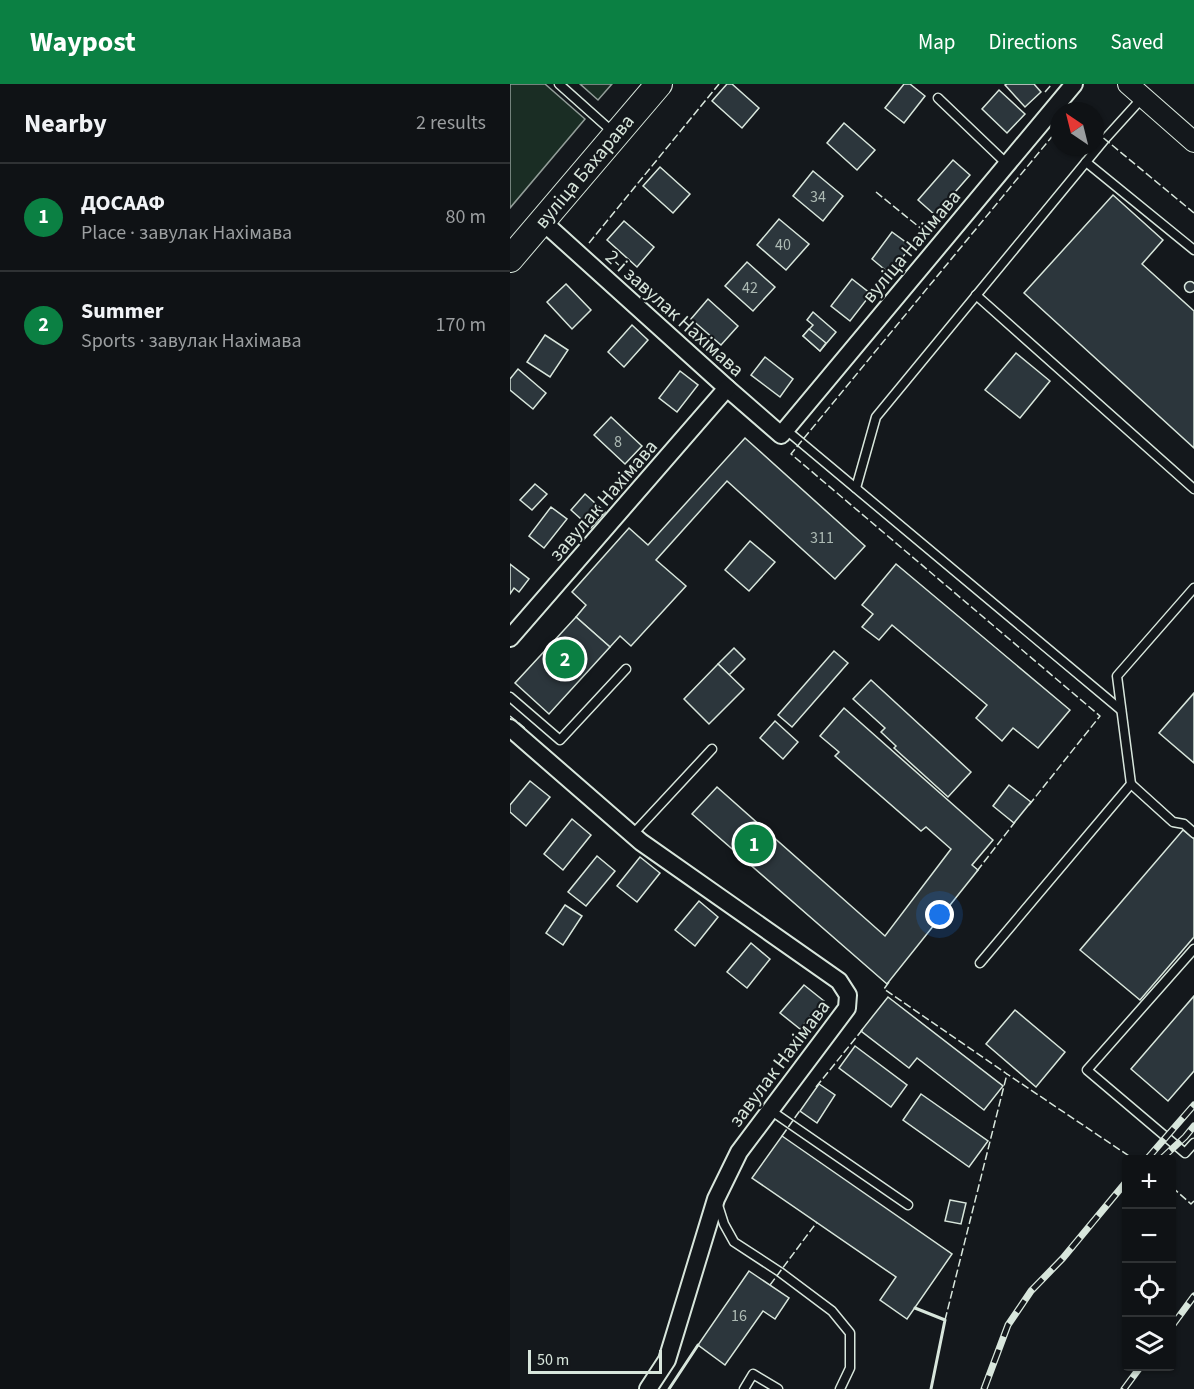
<!DOCTYPE html>
<meta charset="utf-8">
<style>
body{margin:0;font-family:"Source Sans 3",sans-serif;background:#1d2022;color:#f1f3f6}
.controls{position:absolute;right:18px;bottom:18px;display:grid;overflow:hidden;border-radius:6px;box-shadow:0 2px 4px #0004}
.controls button{width:54px;height:54px;display:grid;place-items:center;padding:0;border:0;border-bottom:2px solid #2f3234;background:#0f1215;color:#f1f3f6;font:30px sans-serif}
.compass{position:absolute;left:540px;top:18px;width:54px;height:54px;border-radius:50%;background:#0f1215;box-shadow:0 2px 4px #0004;rotate:325deg}
.scale{position:absolute;left:18px;bottom:15px;width:134px;box-sizing:border-box;padding-left:6px;border:3px solid #d8e6dc;border-top:0;font-size:16px;line-height:21px;white-space:nowrap;color:#d8e6dc;-webkit-text-stroke:4px #14181c;paint-order:stroke}
.you{position:absolute;left:430px;top:831px;width:21px;height:21px;margin:-15px;border:4px solid #fff;border-radius:50%;background:#1a73e8;box-shadow:0 0 0 9px #1a73e833}
.badge{display:grid;place-items:center;width:39px;height:39px;border-radius:50%;background:#0b8043;color:#fff;font-size:20px;font-weight:700}
.pin{position:absolute;translate:-50% -50%;border:3px solid #fff;box-shadow:0 2px 6px #0006}
.list{margin:0;padding:0;list-style:none}
h2{display:flex;justify-content:space-between;align-items:center;height:78px;margin:0;padding:0 24px;font-size:26px}
h2 small{font-size:20px;font-weight:400;color:#9b9ea0}
.list li{display:grid;grid-template-columns:39px 1fr auto;gap:18px;align-items:center;box-sizing:border-box;height:108px;padding:0 24px;border-top:2px solid #2f3234}
.list b{display:block;font-size:22px;white-space:nowrap}
.list p{margin:0;font-size:20px;white-space:nowrap;color:#9b9ea0}
.list em{font-size:20px;font-style:normal;color:#9b9ea0}
.icon{flex:none;width:33px;height:33px;fill:none;stroke:currentColor;stroke-width:2;stroke-linecap:round;stroke-linejoin:round}
.map{position:relative;flex:none;width:684px;height:1305px;overflow:hidden}
header{display:flex;align-items:center;gap:36px;box-sizing:border-box;height:84px;padding:0 30px;background:#0b8043;color:#fff}
header strong{font-size:28px}
nav{display:flex;gap:33px;margin-inline-start:auto;font-size:21px}
main{display:flex}
aside{flex:1;background:#0f1215}
.map>svg:first-child{display:block}
.green{fill:#1a2d24;stroke:#939e99;stroke-width:1.5}
.building{fill:#2c363c;stroke:#d8e6dc;stroke-width:1.5}
.lines{fill:none;stroke-linecap:round;stroke-linejoin:round}
.service-casing{stroke:#d8e6dc;stroke-width:11}
.minor-casing{stroke:#d8e6dc;stroke-width:20}
.tertiary-casing{stroke:#d8e6dc;stroke-width:22}
.primary-casing{stroke:#d8e6dc;stroke-width:28}
.service{stroke:#14181c;stroke-width:8}
.minor{stroke:#14181c;stroke-width:16}
.tertiary{stroke:#14181c;stroke-width:20}
.primary{stroke:#14181c;stroke-width:26}
.rail-casing{stroke:#d8e6dc;stroke-width:7}
.rail{stroke:#14181c;stroke-width:4.5;stroke-dasharray:14;stroke-linecap:butt}
.fence{stroke:#d8e6dc;stroke-width:1.5;stroke-dasharray:8 3;stroke-linecap:butt}
.wall{stroke:#d8e6dc;stroke-width:3}
.labels{text-anchor:middle;stroke-width:4.5;stroke-linejoin:round;paint-order:stroke}
.number-label{font-size:16px;fill:#adbab4}
.street-label{font-size:20px;fill:#d8e6dc;stroke:#14181c}
</style>
<header>
<strong>Waypost</strong>
<nav><a>Map</a><a>Directions</a><a>Saved</a></nav>
</header>
<main>
<aside>
<h2>Nearby<small>2 results</small></h2>
<ul class="list">
<li><span class="badge">1</span><div><b>ДОСААФ</b><p>Place · завулак Нахімава</p></div><em>80 m</em></li>
<li><span class="badge">2</span><div><b>Summer</b><p>Sports · завулак Нахімава</p></div><em>170 m</em></li>
</ul>
</aside>
<div class="map">
<svg width="684" height="1305" viewBox="0 0 684 1305">
<rect width="100%" height="100%" fill="#14181c"/>
<!-- green -->
<g class="green">
<path d="M0,0h35l40,35 -75,89z"/>
<path d="M70,0h32l-14,16z"/>
</g>
<!-- building -->
<g class="building">
<path d="M217,0h5l27,24 -17,20 -30,-27z"/>
<path d="M394,0h6l15,12 -21,27 -19,-15z"/>
<path d="M497,0h27l7,8 -16,15 -20,-22z"/>
<path d="M489,6l26,24 -18,19 -25,-24z"/>
<path d="M334,39l31,27 -18,20 -30,-27z"/>
<path d="M443,76l17,15 -35,40 -17,-15z"/>
<path d="M150,83l30,27 -17,19 -30,-27z"/>
<path d="M303,87l30,25 -20,25 -30,-25z"/>
<path d="M603,111l50,45 -21,24 52,47v137l-170,-155z"/>
<path d="M269,135l30,25 -23,26 -29,-25z"/>
<path d="M114,137l30,26 -17,20 -30,-27z"/>
<path d="M382,148l19,14 -21,28 -18,-15z"/>
<path d="M237,178l28,25 -22,24 -28,-25z"/>
<path d="M342,195l19,15 -21,27 -19,-15z"/>
<circle cx="680" cy="203" r="5.5"/>
<path d="M56,200l25,26 -19,19 -25,-27z"/>
<path d="M198,215l30,27 -17,19 -30,-26z"/>
<path d="M303,228l23,20 -16,19 -17,-15 10,-11 -6,-5z"/>
<path d="M122,241l16,15 -24,27 -16,-15z"/>
<path d="M299,245l17,14 -6,8 -17,-15z"/>
<path d="M35,251l23,15 -18,27 -23,-15z"/>
<path d="M506,269l34,28 -30,37 -35,-28z"/>
<path d="M255,273l28,22 -13,18 -29,-22z"/>
<path d="M8,285l28,24 -13,16 -23,-19v-11z"/>
<path d="M170,287l18,14 -21,27 -18,-14z"/>
<path d="M101,333l31,29 -17,18 -31,-29z"/>
<path d="M235,354l120,108 -30,33 -108,-98 -71,79 30,26 -55,60 -11,-10 -10,11 -34,-30 10,-12 -14,-13 57,-64 19,17z"/>
<path d="M25,400l12,10 -15,16 -12,-10z"/>
<path d="M75,410l20,18 -14,16 -20,-18z"/>
<path d="M41,423l16,12 -23,29 -15,-12z"/>
<path d="M240,457l25,21 -26,29 -24,-21z"/>
<path d="M0,480l19,15 -10,13 -5,-4 -4,6z"/>
<path d="M386,480l174,146 -32,38 -25,-20 -11,13 -26,-23 11,-13 -95,-80 -13,15 -17,-13 11,-13 -11,-9z"/>
<path d="M66,533l34,30 -61,67 -34,-31z"/>
<path d="M224,564l11,11 -16,16 -11,-11z"/>
<path d="M324,567l14,12 -56,64 -14,-12z"/>
<path d="M208,580l26,25 -35,35 -25,-25z"/>
<path d="M361,596l100,92 -23,25 -54,-49 2,-2 -15,-14 4,-4 -32,-29z"/>
<path d="M684,609v70l-35,-30z"/>
<path d="M334,624l149,132 -21,25 6,5 -91,114 -195,-170 25,-27 168,149 66,-87 -25,-22 -5,4 -86,-75 4,-4 -19,-16z"/>
<path d="M265,637l23,21 -15,17 -23,-21z"/>
<path d="M20,697l20,16 -24,29 -16,-14v-7z"/>
<path d="M499,701l22,17 -17,21 -21,-17z"/>
<path d="M62,735l19,16 -28,35 -19,-16z"/>
<path d="M673,746l11,9v98l-54,63 -60,-50z"/>
<path d="M87,772l18,15 -29,35 -18,-14z"/>
<path d="M130,773l20,16 -23,29 -20,-16z"/>
<path d="M189,817l19,16 -23,29 -20,-16z"/>
<path d="M55,821l17,11 -19,29 -17,-12z"/>
<path d="M241,859l19,16 -23,29 -20,-16z"/>
<path d="M294,901l20,16 -24,28 -20,-16z"/>
<path d="M684,912v75l-26,30 -37,-32z"/>
<path d="M378,913l115,89 -19,24 -67,-52 -8,10 -48,-37z"/>
<path d="M505,926l50,42 -29,35 -50,-43z"/>
<path d="M345,962l52,39 -16,22 -52,-39z"/>
<path d="M309,1000l16,11 -18,28 -17,-12z"/>
<path d="M411,1010l67,47 -19,26 -66,-47z"/>
<path d="M272,1052l170,118 -45,65 -27,-19 16,-23 -144,-99z"/>
<path d="M440,1116l16,3 -5,21 -16,-3z"/>
<path d="M239,1187l40,27 -14,21 -12,-8 -38,54 -27,-20z"/>
</g>
<g class="lines">
<!-- service casing -->
<g class="service-casing">
<g id="service">
<path d="M49,0l56,50"/>
<path d="M428,14l69,66"/>
<path d="M576,78l108,88"/>
<path d="M466,211l218,194"/>
<path d="M275,345l336,281"/>
<path d="M346,404l20,-71 229,-278 38,-42"/>
<path d="M0,613l50,43 66,-71"/>
<path d="M621,700l42,38 11,2 10,9"/>
<path d="M123,750l79,-85"/>
<path d="M684,865l-107,121 98,83 9,-10"/>
<path d="M470,879l151,-179 -14,-108 77,-88"/>
<path d="M260,1026l138,95"/>
<path d="M207,1118l7,22 10,18 46,30 52,39 18,22v35l-10,21"/>
<path d="M234,1305l9,-15 25,15"/>
</g>
</g>
<!-- minor casing -->
<g class="minor-casing">
<g id="minor">
<path d="M32,137l185,167 54,47 293,-351"/>
<path d="M0,554l217,-250"/>
<path d="M0,644l131,114 198,139 9,14 -1,13 -108,144 -23,47 -49,161 -19,29"/>
</g>
</g>
<!-- tertiary casing -->
<g class="tertiary-casing">
<path id="tertiary" d="M618,0l66,58"/>
</g>
<!-- primary casing -->
<g class="primary-casing">
<path id="primary" d="M0,175l149,-175"/>
</g>
<!-- service -->
<use href="#service" class="service"/>
<!-- minor -->
<use href="#minor" class="minor"/>
<!-- tertiary -->
<use href="#tertiary" class="tertiary"/>
<!-- primary -->
<use href="#primary" class="primary"/>
<!-- rail casing -->
<g class="rail-casing">
<g id="rail">
<path d="M636,1076l48,-55"/>
<path d="M650,1076l25,-23 9,-11"/>
<path d="M662,1242l22,-30"/>
<path d="M474,1305l24,-64 23,-34 32,-33 63,-76"/>
<path d="M614,1305l17,-23"/>
</g>
</g>
<!-- rail -->
<use href="#rail" class="rail"/>
<!-- fence -->
<g class="fence">
<path d="M535,8l7,-8"/>
<path d="M563,27h1"/>
<path d="M585,47l99,82"/>
<path d="M366,108l48,39 18,-22"/>
<path d="M79,159l130,-159"/>
<path d="M0,632l16,13"/>
<path d="M519,721l71,-89 -309,-262 268,-326"/>
<path d="M467,787l38,-49"/>
<path d="M379,898l-5,7 123,85 128,86"/>
<path d="M306,1003l47,-58"/>
<path d="M272,1052l19,-27"/>
<path d="M662,1103l19,17 3,-3"/>
<path d="M260,1201l47,-63"/>
<path d="M435,1236l62,-246"/>
</g>
<!-- wall -->
<g class="wall">
<path d="M405,1224l30,12 -14,69"/>
<path d="M159,1305l29,-44"/>
</g>
</g>
<g class="labels">
<!-- number labels -->
<g class="number-label">
<text x="308" y="118">34</text>
<text x="273" y="166">40</text>
<text x="240" y="209">42</text>
<text x="108" y="363">8</text>
<text x="312" y="459">311</text>
<text x="229" y="1237">16</text>
</g>
<!-- street labels -->
<g class="street-label">
<text transform="translate(74 87) rotate(-50)" y="7">вуліца Бахарава</text>
<text transform="translate(401 162) rotate(-50)" y="7">вуліца Нахімава</text>
<text transform="translate(165 229) rotate(42)" y="7">2-і завулак Нахімава</text>
<text transform="translate(93 416) rotate(-49)" y="7">завулак Нахімава</text>
<text transform="translate(269 979) rotate(-53)" y="7">завулак Нахімава</text>
</g>
</g>
</svg>
<div class="controls">
<button>+</button>
<button>−</button>
<button><svg class="icon" aria-label="locate" viewBox="0 0 24 24"><circle cx="12" cy="12" r="6"/><path d="M12 2v4M12 18v4M2 12h4M18 12h4"/></svg></button>
<button><svg class="icon" aria-label="layers" viewBox="0 0 24 24"><path d="M12 4l9 5-9 5-9-5zM3 14l9 5 9-5"/></svg></button>
</div>
<svg class="compass" viewBox="-18 -18 36 36"><path d="M0-13l5 13h-10z" fill="#e53935"/><path d="M0 13l5-13h-10z" fill="#9b9ea0"/></svg>
<div class="scale">50 m</div>
<div class="you"></div>
<div class="pin badge" style="left:244px;top:760px">1</div>
<div class="pin badge" style="left:55px;top:575px">2</div>
</div>
</main>
